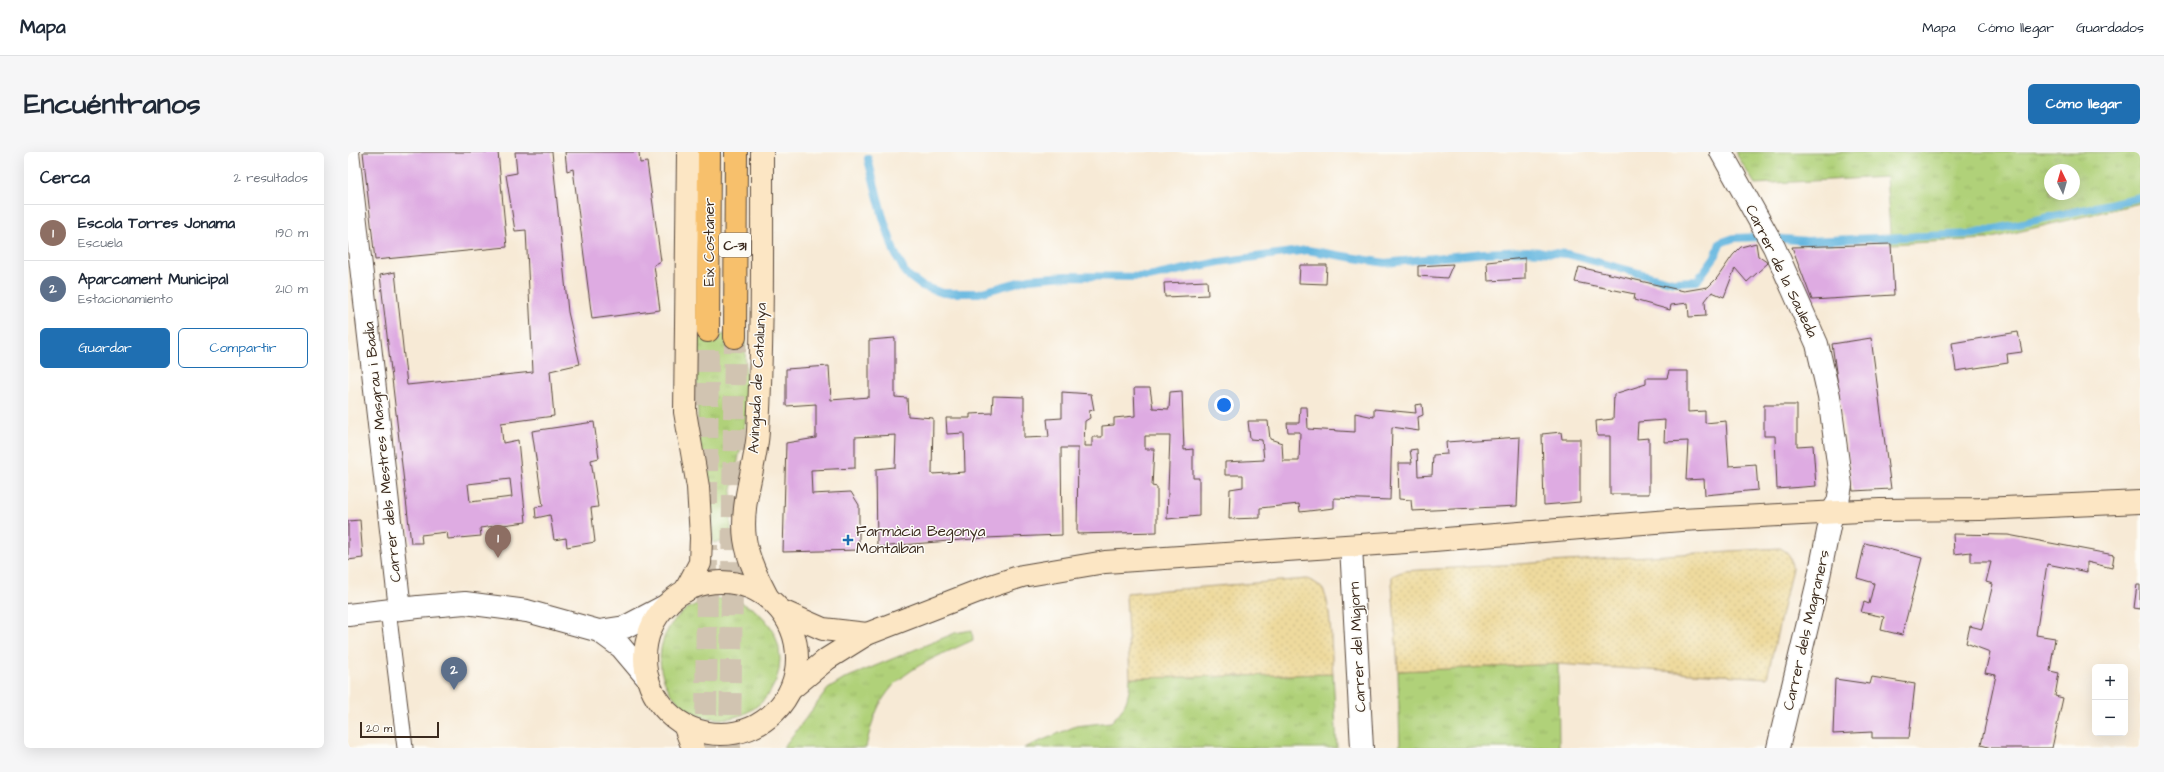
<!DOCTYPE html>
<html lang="es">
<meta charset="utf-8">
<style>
body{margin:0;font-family:"Architects Daughter",sans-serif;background:#f6f6f7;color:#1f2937}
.controls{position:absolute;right:12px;bottom:12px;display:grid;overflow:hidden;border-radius:6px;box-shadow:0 4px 16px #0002}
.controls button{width:36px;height:36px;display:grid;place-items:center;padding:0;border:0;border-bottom:1px solid #e0e1e3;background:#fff;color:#1f2937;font:20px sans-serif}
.compass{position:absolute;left:1696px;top:12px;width:36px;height:36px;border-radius:50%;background:#fff;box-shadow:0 4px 16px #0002;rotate:355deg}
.scale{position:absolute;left:12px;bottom:10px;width:79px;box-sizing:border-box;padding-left:4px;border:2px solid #3b2a1e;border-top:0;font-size:11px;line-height:14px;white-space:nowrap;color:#3b2a1e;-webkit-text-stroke:3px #fdfcf7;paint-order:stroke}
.you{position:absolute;left:876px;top:253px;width:14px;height:14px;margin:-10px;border:3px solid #fff;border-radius:50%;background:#1a73e8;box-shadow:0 0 0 6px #1a73e833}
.badge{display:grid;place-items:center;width:26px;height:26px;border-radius:50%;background:#1f6fb2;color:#fff;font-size:13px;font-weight:700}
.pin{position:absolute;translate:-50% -33px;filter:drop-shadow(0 1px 2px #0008)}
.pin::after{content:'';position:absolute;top:21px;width:14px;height:12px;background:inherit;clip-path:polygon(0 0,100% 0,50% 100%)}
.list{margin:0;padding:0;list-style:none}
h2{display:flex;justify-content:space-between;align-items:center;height:52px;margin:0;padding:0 16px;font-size:17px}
h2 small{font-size:13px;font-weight:400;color:#747a83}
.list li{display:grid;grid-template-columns:26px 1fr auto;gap:12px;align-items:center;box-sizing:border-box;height:56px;padding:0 16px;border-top:1px solid #e0e1e3}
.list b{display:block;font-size:15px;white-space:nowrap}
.list p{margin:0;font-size:13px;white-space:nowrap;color:#747a83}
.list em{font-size:13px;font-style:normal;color:#747a83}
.actions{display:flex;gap:8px;padding:12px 16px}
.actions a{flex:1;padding:9px 0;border:1px solid #1f6fb2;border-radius:6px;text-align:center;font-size:14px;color:#1f6fb2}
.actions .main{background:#1f6fb2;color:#fff}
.map{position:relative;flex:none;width:1792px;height:596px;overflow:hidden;border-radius:6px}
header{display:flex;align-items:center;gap:24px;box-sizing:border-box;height:56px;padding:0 20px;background:#fff;border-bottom:1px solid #e0e1e3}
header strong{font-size:19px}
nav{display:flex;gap:22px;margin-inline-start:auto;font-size:14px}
.intro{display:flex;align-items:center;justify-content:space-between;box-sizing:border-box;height:96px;padding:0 24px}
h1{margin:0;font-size:28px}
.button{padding:10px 18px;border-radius:6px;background:#1f6fb2;color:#fff;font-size:14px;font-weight:700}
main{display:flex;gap:24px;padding:0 24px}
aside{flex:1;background:#fff;border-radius:6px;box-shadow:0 4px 16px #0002}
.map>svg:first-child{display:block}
.grass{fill:url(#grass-tufts);stroke:#767e4c;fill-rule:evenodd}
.sand{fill:url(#sand-dots);stroke:#94825e}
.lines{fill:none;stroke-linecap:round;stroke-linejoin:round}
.stream{stroke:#63b6df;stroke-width:8}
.building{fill:#deabe2;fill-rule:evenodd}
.highway-tunnel{stroke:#d1c4b1;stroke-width:22;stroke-dasharray:22 11;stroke-linecap:butt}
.lane-casing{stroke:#57473a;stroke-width:17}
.street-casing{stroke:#57473a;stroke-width:24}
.secondary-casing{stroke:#57473a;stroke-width:24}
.highway-casing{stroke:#57473a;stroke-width:24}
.lane{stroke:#fff;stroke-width:15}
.street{stroke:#fff;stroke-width:22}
.secondary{stroke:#fce6c4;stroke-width:22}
.highway{stroke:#f7c06c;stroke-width:22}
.poi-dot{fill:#1f6fb2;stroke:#fdfcf7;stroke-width:1.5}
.labels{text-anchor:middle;stroke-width:3;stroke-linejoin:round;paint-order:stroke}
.shield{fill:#fdfcf7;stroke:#75695f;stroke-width:1}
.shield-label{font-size:14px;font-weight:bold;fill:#3b2a1e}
.street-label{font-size:15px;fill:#3b2a1e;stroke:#fdfcf7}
.poi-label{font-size:15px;fill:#3b2a1e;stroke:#fdfcf7;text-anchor:start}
</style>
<header>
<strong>Mapa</strong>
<nav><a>Mapa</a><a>Cómo llegar</a><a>Guardados</a></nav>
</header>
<div class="intro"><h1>Encuéntranos</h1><a class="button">Cómo llegar</a></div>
<main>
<aside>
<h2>Cerca<small>2 resultados</small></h2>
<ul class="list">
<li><span class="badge" style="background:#8d6e63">1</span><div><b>Escola Torres Jonama</b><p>Escuela</p></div><em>190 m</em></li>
<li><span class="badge" style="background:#5c6f8a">2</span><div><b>Aparcament Municipal</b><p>Estacionamiento</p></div><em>210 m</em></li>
</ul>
<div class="actions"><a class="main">Guardar</a><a>Compartir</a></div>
</aside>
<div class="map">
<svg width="1792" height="596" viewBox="0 0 1792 596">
<defs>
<pattern id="grass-tufts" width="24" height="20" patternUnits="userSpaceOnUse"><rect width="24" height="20" fill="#b0d179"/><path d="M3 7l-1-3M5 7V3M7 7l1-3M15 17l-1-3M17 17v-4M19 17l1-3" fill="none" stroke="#98b468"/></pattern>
<pattern id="sand-dots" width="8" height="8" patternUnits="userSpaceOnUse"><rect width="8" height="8" fill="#eeda9e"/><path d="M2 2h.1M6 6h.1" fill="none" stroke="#cdbb88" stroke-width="1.8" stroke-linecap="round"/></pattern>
</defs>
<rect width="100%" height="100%" fill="#fdfcf7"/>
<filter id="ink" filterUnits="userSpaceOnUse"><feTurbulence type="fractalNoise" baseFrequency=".025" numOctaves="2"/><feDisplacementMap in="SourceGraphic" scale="8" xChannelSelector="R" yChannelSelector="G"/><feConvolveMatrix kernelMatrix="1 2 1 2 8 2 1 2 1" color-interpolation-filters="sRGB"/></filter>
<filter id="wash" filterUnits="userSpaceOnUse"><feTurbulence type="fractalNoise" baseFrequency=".012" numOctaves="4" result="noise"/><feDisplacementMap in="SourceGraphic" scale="16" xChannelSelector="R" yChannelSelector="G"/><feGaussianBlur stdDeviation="0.9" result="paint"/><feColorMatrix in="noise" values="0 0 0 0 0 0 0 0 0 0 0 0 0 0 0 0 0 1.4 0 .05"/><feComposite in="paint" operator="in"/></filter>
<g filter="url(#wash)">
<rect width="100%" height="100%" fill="#f7ead6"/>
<!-- grass -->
<g class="grass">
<path d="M1387,0h405v51l-152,36 -97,5 -5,-67 -131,7zM1702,18h24v24h-24z"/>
<path d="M397,182l2,73 -3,24 -13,64v46l-18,2 -2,-48 -11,-46 -2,-21 -2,-93z"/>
<circle cx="372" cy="507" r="60"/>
<path d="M624,478l1,10c-44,21 -86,32 -101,84 -2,8 -5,16 -6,24h-83l45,-59 18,-11 109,-45z"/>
<path d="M1210,512l1,84h-159l-2,-77z"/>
<path d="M985,522l4,74h-313l52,-22 35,-4c15,-15 18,-23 19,-44z"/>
</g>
<!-- sand -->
<g class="sand">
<path d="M1432,396c10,5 11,9 12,20l-25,110 -209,-14 -160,7 -6,-89v-6l12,-5z"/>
<path d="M959,427c7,3 14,6 17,13 8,19 7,60 9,82l-203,4 -4,-85z"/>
</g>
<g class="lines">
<!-- stream -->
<path class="stream" d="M520,7l14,55 12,37 12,23 16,12 21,7h36l50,-14 37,-3 82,1 71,-15 88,-12 78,13 99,-10 43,-2 40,3 106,28 24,-1 19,-26 4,-12 14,-5 27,-1 46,4 166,-7 167,-37"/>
</g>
<g id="blocks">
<!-- building -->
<g class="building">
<path d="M15,0h135l9,95 -132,13z"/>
<path d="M167,0h37l16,160 12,52 -30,7 4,45 -53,7 2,20 15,-3 8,82 -46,6 1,8 -33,3 -1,-7 -26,3 1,8h-11l-31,-268 15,-3 12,113 126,-13 -7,-142 -11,1 -9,-56 11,-2zM162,327l2,18 -42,5 -2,-18z"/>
<path d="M217,0h74l1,11 7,-1 14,99 -7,4 6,45 -68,9 -19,-150 -6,2z"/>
<path d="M1408,91l2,13 10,7 -21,19 -12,-14 -11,29 -12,-5 -7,9 1,15 -17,1 -1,-14 -17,2 -1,5 -36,-10 1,-6 -60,-12 4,-15 105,24 24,-4 9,-9 16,-23 8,-8z"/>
<path d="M1543,92l3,51 -82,5 -20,-53z"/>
<path d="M1177,106v21l-37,2 -1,-19z"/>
<path d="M1105,112l-6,14 -29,-2v-10z"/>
<path d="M952,113h27l-1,19 -27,-1z"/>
<path d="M859,129l1,14 -43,2 -1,-14z"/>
<path d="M1670,180l4,20 -15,2 1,9 -52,8 -4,-28z"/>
<path d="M547,186v59l12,1 1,18 25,2 -1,56 33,-2 -1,-39 -17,1 -1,-16h24v-4l22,-1 1,-17 31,1v41l25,-1 -2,-18 15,-1v-26l29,2 3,16 -5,1 1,7 -5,3 -1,25h8v-9h10v-11l12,-1v-7l21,-2 -1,-28h16l3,20 16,1 1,-17 12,-1 2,59 9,-1v29h6v38l-32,3 3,-83h-25v13h9l-2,37 5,1v45l-80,2 1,-86h-17l1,87 -77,3 -108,9 -1,-78 19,-2 1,-32 -41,2v31l-44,2 1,24 39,-2 8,13v45l-76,2 3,-109 30,-5v-34l-30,2v-37l43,-3 2,34 38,-3v-57z"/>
<path d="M1523,186l20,151 -38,2 -21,-147z"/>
<path d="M1321,219h19v41l17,-1v12l21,-2 3,45 27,-2 2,26 -53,5 -1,-16 -18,1 2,-39 -24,1 1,-22 -27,2 -1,17 12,-1v56h-39v-58h-13l-1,-15 17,-2 1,-25 32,-10v-6h21z"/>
<path d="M1074,252l1,11 -5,2 1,14 -27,-4 -2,73 -56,-2v10l-34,4 -1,-8 -39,4v10l-31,1 1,-30 13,-2v-12h-18v-13l39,-2 -2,-20 -12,-1 -2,-18h20l2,18 12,4 1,18h16l1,-29h-12l-1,-9h12l1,-16h7l1,22 47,3v-19l19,4v-8l42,4 -1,-8z"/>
<path d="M1416,253h33v41l16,-1 3,41 -39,3 -2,-53h-11z"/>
<path d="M246,270l5,36 -8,2 7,47 -7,1 4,34 -28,5 -1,-9 -12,2 -4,-25 -14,3 -1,-11 8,-1 -11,-75z"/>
<path d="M1213,280l1,7h18v63l-36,3 -2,-71z"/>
<path d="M1172,285l-3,69 -105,5 -1,-11 -12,-1 -1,-36h14l-2,-13 7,-1 1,27 14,-1 1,-20 14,-1 -1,-12z"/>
<path d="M12,368l3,38 -15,2v-39z"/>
<path d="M1605,382l55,1 106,20 -2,13 -25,-6v10l-40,-8 -11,71 19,3 -5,33 9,2 -4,23 8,2 -11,50h-60l-11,-3 15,-70 -11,-2 5,-21 -24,-9 4,-17 12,3 11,-45 -7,-2 5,-20h-20v-10l-17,2z"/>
<path d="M1517,391l57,15 -20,77 -21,-5 3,-13 -23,-5 3,-10 5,2 5,-21 -17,-5z"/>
<path d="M1789,433h3v24l-6,-1z"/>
<path d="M1524,525l43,7 -6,54h-37v-6l-39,2 2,-55 35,5z"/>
</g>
</g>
</g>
<g filter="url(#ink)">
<use href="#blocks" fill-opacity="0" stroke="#57473a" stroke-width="1"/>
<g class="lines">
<!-- highway-tunnel -->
<g class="highway-tunnel">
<path d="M359,352l1,-173"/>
<path d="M358,596l1,-203"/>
<path d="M382,596l5,-411"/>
</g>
<!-- lane casing -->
<g class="lane-casing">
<path id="lane" d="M40,458l17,138"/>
</g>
<!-- street casing -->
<g class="street-casing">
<g id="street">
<path d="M0,0l52,457"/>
<path d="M1373,0l53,95 43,97 12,52 12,89 -3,17 -6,10 -14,69 -40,167"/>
<path d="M1003,394l11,202"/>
<path d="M0,463l70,-8 47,-4 62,8 72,20 22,16 27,32"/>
<path d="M251,479l26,-4 42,-22"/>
</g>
</g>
<!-- secondary casing -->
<g class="secondary-casing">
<g id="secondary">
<path d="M414,0c0,93 1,186 -4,279 -2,36 -18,71 -13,108 3,21 13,40 23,59"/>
<circle cx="373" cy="506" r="76"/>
<path d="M337,439l15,-28 1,-25 -3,-51 -13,-75 3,-260"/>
<path d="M434,459l41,18 44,5"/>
<path d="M443,537l36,-30 40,-25 124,-48 31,-10 83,-14 316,-21 260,-21 199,-10 100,-1 160,-7"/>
<path d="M336,573l9,23"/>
</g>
</g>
<!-- highway casing -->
<g class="highway-casing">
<g id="highway">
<path d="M360,179l1,-179"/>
<path d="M387,185l1,-185"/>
</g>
</g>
<!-- lane -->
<use href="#lane" class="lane"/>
<!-- street -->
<use href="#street" class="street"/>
<!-- secondary -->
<use href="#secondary" class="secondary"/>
<!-- highway -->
<use href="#highway" class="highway"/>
</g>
</g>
<!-- markers -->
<path class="poi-dot" d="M498 382h4v4h4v4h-4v4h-4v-4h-4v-4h4z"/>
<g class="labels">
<!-- shield labels -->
<rect class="shield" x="371" y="81" width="32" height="24" rx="3"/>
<g class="shield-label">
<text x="387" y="98">C-31</text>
</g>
<!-- street labels -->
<g class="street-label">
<text transform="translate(361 90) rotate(-90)" y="5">Eix Costaner</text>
<text transform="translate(1434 119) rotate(64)" y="5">Carrer de la Sauleda</text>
<text transform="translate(409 226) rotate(-87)" y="5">Avinguda de Catalunya</text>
<text transform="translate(34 300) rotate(-96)" y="5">Carrer dels Mestres Masgrau i Badia</text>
<text transform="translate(1458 478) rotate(-77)" y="5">Carrer dels Magraners</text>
<text transform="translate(1009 495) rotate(-93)" y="5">Carrer del Migjorn</text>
</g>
<!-- poi labels -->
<g class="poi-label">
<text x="508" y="384">Farmàcia Begonya<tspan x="508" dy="17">Montalban</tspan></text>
</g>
</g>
</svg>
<div class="controls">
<button>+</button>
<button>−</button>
</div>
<svg class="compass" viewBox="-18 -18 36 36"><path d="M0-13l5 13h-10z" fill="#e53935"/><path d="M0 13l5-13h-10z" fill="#747a83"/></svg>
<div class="scale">20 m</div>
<div class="you"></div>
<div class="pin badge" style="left:150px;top:406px;background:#8d6e63">1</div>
<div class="pin badge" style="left:106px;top:538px;background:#5c6f8a">2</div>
</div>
</main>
